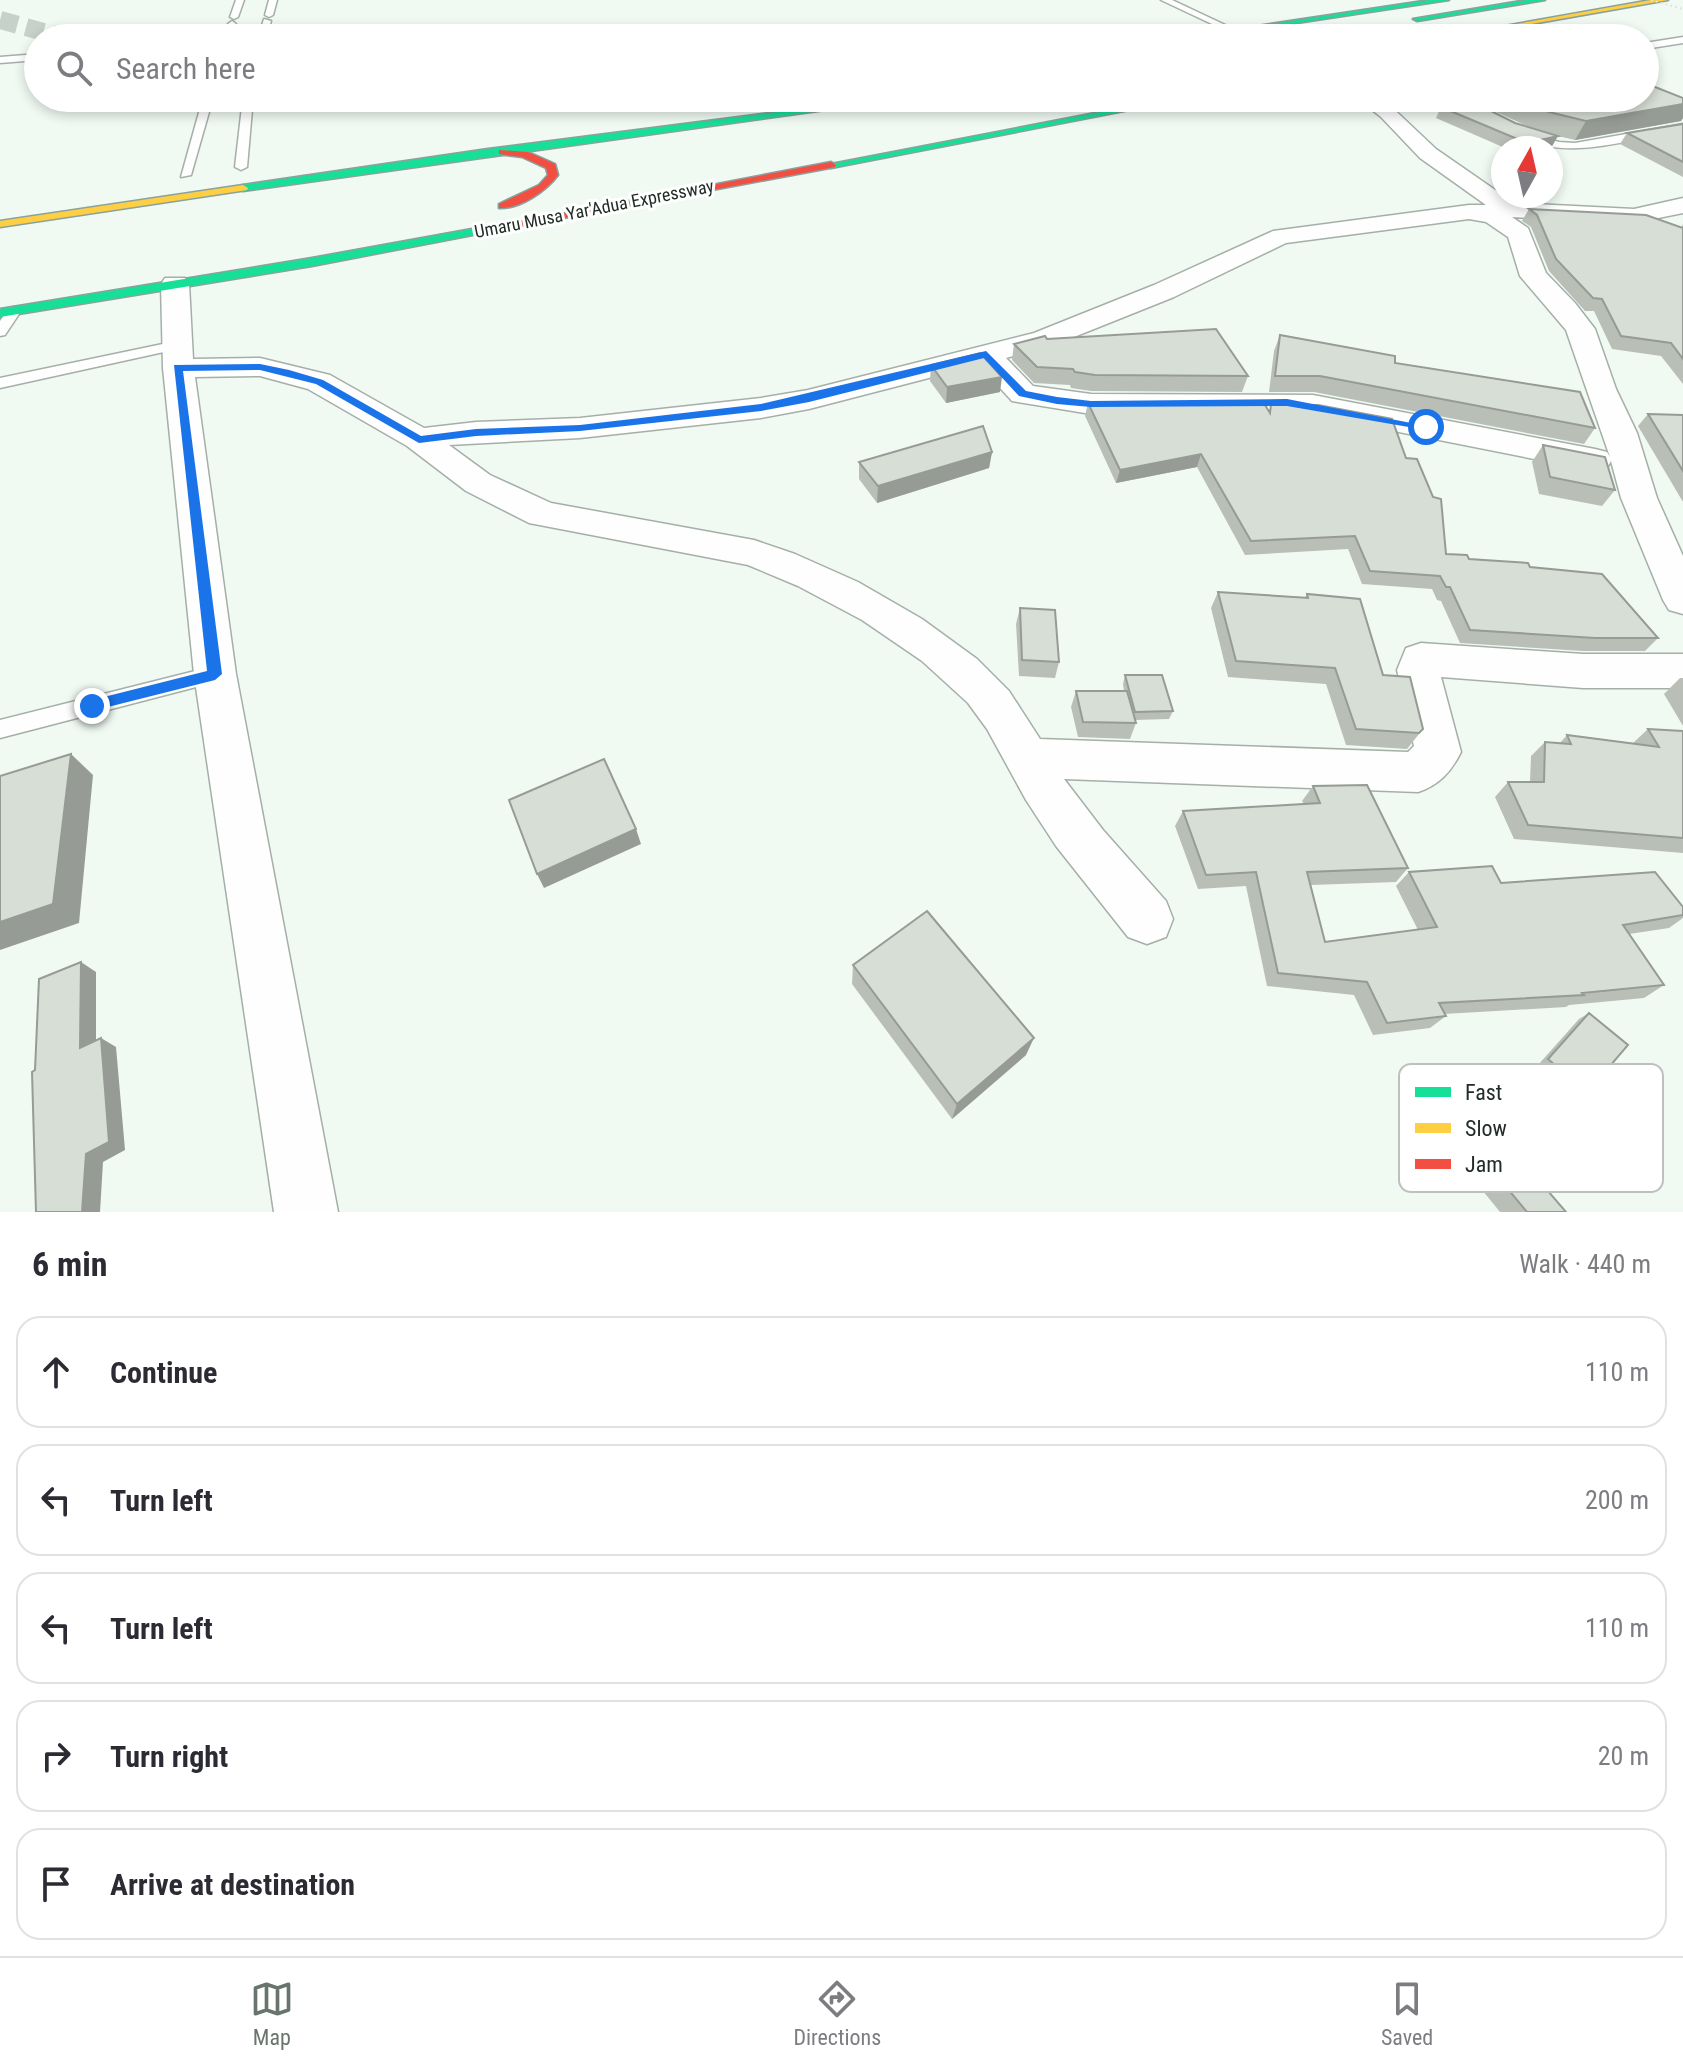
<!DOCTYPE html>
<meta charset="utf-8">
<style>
body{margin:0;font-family:"Roboto Condensed",sans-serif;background:#f7f7f7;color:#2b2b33}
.compass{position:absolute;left:1491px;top:136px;width:72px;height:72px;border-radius:50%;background:#fff;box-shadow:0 4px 12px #0003;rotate:8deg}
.stop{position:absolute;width:24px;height:24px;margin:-18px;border:6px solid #1a73e8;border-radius:50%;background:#fff}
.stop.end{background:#1a73e8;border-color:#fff;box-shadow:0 2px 8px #0008}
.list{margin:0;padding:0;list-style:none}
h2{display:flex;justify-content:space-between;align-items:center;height:104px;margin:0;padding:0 32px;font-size:34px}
h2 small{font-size:26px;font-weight:400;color:#7c7c81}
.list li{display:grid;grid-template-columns:52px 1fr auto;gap:24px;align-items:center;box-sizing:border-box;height:112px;margin:0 16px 16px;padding:0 16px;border:2px solid #e1e1e2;border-radius:24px}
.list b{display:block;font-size:30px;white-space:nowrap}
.list em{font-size:26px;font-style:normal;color:#7c7c81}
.icon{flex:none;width:44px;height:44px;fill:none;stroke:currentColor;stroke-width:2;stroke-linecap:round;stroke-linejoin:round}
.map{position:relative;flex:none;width:1683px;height:1212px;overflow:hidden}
.search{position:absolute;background:#fff;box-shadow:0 4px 12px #0003;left:24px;right:24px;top:24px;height:88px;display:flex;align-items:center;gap:20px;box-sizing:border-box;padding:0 28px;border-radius:44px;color:#7c7c81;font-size:30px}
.sheet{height:744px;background:#fff}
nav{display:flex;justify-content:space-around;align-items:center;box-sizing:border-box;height:112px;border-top:2px solid #e1e1e2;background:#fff;font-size:22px;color:#7c7c81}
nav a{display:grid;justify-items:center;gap:4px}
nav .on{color:#69746d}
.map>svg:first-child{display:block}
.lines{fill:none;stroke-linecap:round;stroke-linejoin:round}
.street-tunnel{stroke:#c6d1ca;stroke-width:18;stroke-dasharray:18 9;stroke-linecap:butt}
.lane-casing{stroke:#a5afa8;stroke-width:3}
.street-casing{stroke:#a5afa8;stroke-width:3}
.fast-casing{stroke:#89a29e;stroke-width:3}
.slow-casing{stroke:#89a29e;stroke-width:3}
.jam-casing{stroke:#89a29e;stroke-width:3}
.lane{fill:#fdfefd;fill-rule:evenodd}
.street{fill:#fdfefd;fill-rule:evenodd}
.fast{fill:#16e098;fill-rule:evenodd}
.slow{fill:#ffcf43;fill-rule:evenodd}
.jam{fill:#f24e42;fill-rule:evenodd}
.path-bridge{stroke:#dfe3e0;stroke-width:2;stroke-dasharray:2 3;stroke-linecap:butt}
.wall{fill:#b9bfb7}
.shaded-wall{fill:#969b95}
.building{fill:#d7ded5;stroke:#969b95;stroke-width:2}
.route{fill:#1a73e8}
.labels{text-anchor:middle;stroke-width:6;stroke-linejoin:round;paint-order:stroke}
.far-street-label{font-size:18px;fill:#202c25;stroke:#fff}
.key{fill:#fff;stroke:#bcc0be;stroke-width:2}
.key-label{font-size:22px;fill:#202c25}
</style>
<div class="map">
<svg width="1683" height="1212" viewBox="0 0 1683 1212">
<rect width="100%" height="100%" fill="#f0faf3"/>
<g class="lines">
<!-- street-tunnel -->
<path class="street-tunnel" d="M0,20l66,18"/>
<!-- lane casing -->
<g class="lane-casing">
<g id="lane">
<path d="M236,0h8l-6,17 -4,2 -4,-2z"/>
<path d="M269,0h8l-4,15 -4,2 -4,-2z"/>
<path d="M1161,0h11l66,31 -7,2z"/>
<path d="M264,19l7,2 -5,17h-8z"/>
<path d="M232,21l4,3 -4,14h-8l4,-14z"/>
<path d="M1683,37v6l-38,6v-6z"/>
<path d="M38,54v6l-38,3v-6z"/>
<path d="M203,98h10l-22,77 -10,2z"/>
<path d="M243,98h10l-6,69 -6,3 -6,-3z"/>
<path d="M1453,98h12l8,5 47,-5 -39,9 13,9 -5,3z"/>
<path d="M1683,124v6c-46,8 -120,33 -160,6l5,-3 31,9 16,1z"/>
<path d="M14,307l7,4 -16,24 -5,1v-15l9,-13z"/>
<path d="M177,341l5,1v6l-182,40v-10z"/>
<path d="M215,666l8,2 3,6 -3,6 -223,58v-18z"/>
</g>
</g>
<!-- street casing -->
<g class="street-casing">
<path id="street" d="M1357,98h25l54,51 78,54 120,6 49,-11v15l-49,10 -122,-6 16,11 18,45 29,30 20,26 21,60 21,44 20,65 26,58v58l-14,-4 -6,-10 -42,-102 -10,-37 -4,7 -12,3 -282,-56 -222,-1 -79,-13 -33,-36 -170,44 -48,9 -181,20 -131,7 41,30 61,28 203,37 41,14 63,28 64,37 55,40 32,32 31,48 368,13 6,-6 -17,-76 9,-22 15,-5 162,11h100v34h-100l-142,-11 20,75c-10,20 -22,33 -43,40l-354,-13 39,51 63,71 7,18 -7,18 -19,7 -19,-7 -72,-91 -30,-46 -39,-71 -19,-26 -46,-42 -60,-41 -64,-34 -50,-21 -219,-42 -63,-32 -59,-45 -99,-57 -48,-13 -65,1 41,297 102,538h-64l-80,-538 -31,-306 -2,-84 4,-6h20l4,6 4,75 67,-1 70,17 94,53 52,-6 104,-4 181,-20 47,-8 226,-57 120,-48 119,-54 196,-26h17l-66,-47 -39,-41zM1469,219l17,3 22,15 12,39 46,54 44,127 -3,-5 -12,-3 -282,-54 -222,-1 -58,-8 -27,-28 48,-13 120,-48 112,-54z"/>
</g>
<!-- fast casing -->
<g class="fast-casing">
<g id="fast">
<path d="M1430,0h19l-251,38h-20z"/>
<path d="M1527,0h18l-128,21 -4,-2z"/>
<path d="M887,98h25l-669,93 -5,-3 5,-3 245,-36z"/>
<path d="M1173,98h18l-360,70 -5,-3z"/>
<path d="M505,223l6,3 -2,2 -197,38 -312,51v-8l312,-51z"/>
</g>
</g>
<!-- slow casing -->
<g class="slow-casing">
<g id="slow">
<path d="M1651,0h17l-159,28 -4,-2z"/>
<path d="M243,185l5,3 -1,2 -247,37v-6z"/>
</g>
</g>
<!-- jam casing -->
<g class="jam-casing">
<g id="jam">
<path d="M499,150l29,2 27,12 3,11c-12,16 -38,34 -59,33v-4l40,-19 9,-10 -2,-7 -24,-11 -23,-3z"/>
<path d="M831,162l5,3 -1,2 -330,62 -6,-3z"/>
</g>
</g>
<!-- lane -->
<use href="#lane" class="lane"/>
<!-- street -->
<use href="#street" class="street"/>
<!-- fast -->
<use href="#fast" class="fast"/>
<!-- slow -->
<use href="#slow" class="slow"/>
<!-- jam -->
<use href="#jam" class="jam"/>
<!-- path-bridge -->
<path class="path-bridge" d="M1651,0l32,9"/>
</g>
<!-- wall -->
<g class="wall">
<path d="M1500,98h183v20l-2,3 -106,19 -26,-6 2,14h-46l-69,-30 5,-11 74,16 19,6 -40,-18z"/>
<path d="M1683,124v53l-63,-33 7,-11z"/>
<path d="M1529,209l152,19 2,-4v160l-22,-28 -49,-7 -18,-38h-9l-36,-40 -18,-44 -9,-6z"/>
<path d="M1280,335l115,28 200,65 -11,16 -270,-52h-45l5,-41z"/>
<path d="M1047,339l201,37 -6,16 -151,-1 -20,-3 -1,-3 -36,-2 -22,-23 2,-16z"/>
<path d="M931,365l69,27 -54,11 -16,-22z"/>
<path d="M1088,403l181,8 2,-6 135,53 40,96 23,5 61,8 128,71 -13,13h-62l-123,-8 -19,-42 -4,-1 -5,-11 -70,-5 -14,-35 -103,6 -48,-88 -81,16 -31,-67z"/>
<path d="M1648,414l35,1v87l-45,-76z"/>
<path d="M1543,445l72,45 -13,16 -63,-12 -7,-32z"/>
<path d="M992,452l-3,16 -112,35 -18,-24v-17z"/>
<path d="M1218,592l87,5 2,-3 76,81 40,54 -16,20 -61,-4 -20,-61 -98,-7 -17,-69z"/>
<path d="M1020,608l39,54 -4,16 -36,-2 -3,-52z"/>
<path d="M1125,675l48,36 -4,8 -34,1 1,3 -6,16 -52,-2 -7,-30 5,-16h48l-1,-7z"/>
<path d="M1680,678h3v48l-19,-32z"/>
<path d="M1648,729l35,2v122l-169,-14 -19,-42 13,-15h22l1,-26 14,-14 15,1 7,-8 66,8z"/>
<path d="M1313,786l95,82 -12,14 -85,3 14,57 93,-12 -22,-44 13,-14 92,11 182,24v11l-14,10 -40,6 35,51 -20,13 -75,7 -3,2 -122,7 2,2 -16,12 -57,7 -19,-40 -87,-9 -21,-100 -48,3 -23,-63 8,-15 121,-7 -2,-3z"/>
<path d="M853,965l173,90 -74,64 -100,-135z"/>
<path d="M1589,1013l-2,80 -10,5 -39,-33 41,-46z"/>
<path d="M1445,1071l121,141h-66l-92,-113 21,-17z"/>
</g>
<!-- shaded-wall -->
<g class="shaded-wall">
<path d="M1683,104v14l-2,3 -106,19 11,-19z"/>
<path d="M1558,136l-7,12h-26l2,-5z"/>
<path d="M1002,377l-2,15 -54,11 1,-16z"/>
<path d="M992,452l-3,16 -112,35 1,-17z"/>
<path d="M1201,454l-4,13 -81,16 4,-13z"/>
<path d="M71,754l22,21 -14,148 -79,27v-28z"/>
<path d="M636,829l5,15 -97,44 -7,-14z"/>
<path d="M81,962l15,10v85l-16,-9z"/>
<path d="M101,1038l15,9 9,103 -22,12 -3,50h-18l4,-58z"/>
<path d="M1034,1038l-8,17 -74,64 5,-15z"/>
</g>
<!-- building -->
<g class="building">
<path d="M1645,83l38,15v6l-97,17 -37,-9 -33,-14h129z"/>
<path d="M1475,103l40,20 43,13 -31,7 -86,-36z"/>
<path d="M1683,124v38l-56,-29z"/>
<path d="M1529,209l117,6 37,13v131l-12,-16 -50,-7 -19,-37 -9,-1 -37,-39 -19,-44z"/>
<path d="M1216,329l32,47 -153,-1 -20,-3 -2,-3 -36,-2 -23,-23 31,-8 2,3z"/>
<path d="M1280,335l115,21v7l185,29 15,36 -275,-52h-45z"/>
<path d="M980,353l22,24 -55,10 -16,-22z"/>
<path d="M1088,403l177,2 5,8 1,-8h47l74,14 14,39 11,1 16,38 8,2 5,55 21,1 2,4 59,4 2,4 72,7 56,64h-63l-125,-8 -20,-43h-4l-6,-11 -70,-5 -15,-35 -104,5 -50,-87 -81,16z"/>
<path d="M1648,414l35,1v56z"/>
<path d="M983,426l9,26 -114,34 -19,-24z"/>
<path d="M1543,445l62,12 10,33 -65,-13z"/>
<path d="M1218,592l90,6 -1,-4 53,5 23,76 27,2 13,52 -4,4 -63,-4 -21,-61 -99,-7z"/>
<path d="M1020,608l35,2 4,52 -37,-2z"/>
<path d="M1125,675h37l11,36 -38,1z"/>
<path d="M1076,691h51l9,32 -53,-1z"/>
<path d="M1648,729l35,2v107l-155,-13 -20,-43h36l1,-40 26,2 -4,-9 92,12z"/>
<path d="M71,754l-18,150 -53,18v-146z"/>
<path d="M604,759l32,70 -99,45 -28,-74z"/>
<path d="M1367,785l41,83 -101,4 18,70 112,-15 -28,-55 83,-6 9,17 154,-11 28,35v8l-60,10 41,60 -82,8 2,2 -145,8 7,13 -59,7 -20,-41 -89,-9 -22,-101 -50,3 -23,-64 137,-8 -7,-17z"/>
<path d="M927,911l107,127 -77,66 -104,-139z"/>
<path d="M81,962l-1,86 21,-10 8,104 -23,12 -4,58h-46l-4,-140 3,-2 4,-91z"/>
<path d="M1589,1013l39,32 -41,48 -39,-34z"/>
<path d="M1445,1071l121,141h-39l-103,-124z"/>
</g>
<!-- route -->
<path class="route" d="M986,351l40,40 31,6 34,4 196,-2 145,28 -6,3 -139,-24 -196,1 -34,-3 -38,-8 -35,-38 -175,44 -48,9 -181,20 -104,5 -57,7 -103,-59 -56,-14 -77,1 39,303 -7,6 -123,31 -7,-5 7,-6 115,-29 -33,-306 86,-1 29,6 34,10 98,56 55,-7 104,-4 181,-21z"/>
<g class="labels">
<!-- far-street labels -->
<g class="far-street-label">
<text transform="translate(594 209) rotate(-11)" y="6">Umaru Musa Yar'Adua Expressway</text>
</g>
</g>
<!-- legend -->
<rect x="1399" y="1064" width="264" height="128" rx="12" class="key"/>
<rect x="1415" y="1087" width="36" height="10" fill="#16e098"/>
<rect x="1415" y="1123" width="36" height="10" fill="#ffcf43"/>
<rect x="1415" y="1159" width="36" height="10" fill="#f24e42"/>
<g class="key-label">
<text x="1465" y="1100">Fast</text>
<text x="1465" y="1136">Slow</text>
<text x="1465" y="1172">Jam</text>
</g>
</svg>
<svg class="compass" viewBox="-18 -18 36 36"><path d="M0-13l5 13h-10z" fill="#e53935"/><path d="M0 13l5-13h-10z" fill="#7c7c81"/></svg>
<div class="stop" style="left:1426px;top:427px"></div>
<div class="stop end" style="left:92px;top:706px"></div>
<div class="search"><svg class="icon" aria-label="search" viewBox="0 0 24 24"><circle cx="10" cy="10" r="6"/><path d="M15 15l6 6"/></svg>Search here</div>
</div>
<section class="sheet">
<h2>6 min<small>Walk · 440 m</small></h2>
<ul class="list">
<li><svg class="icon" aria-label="ahead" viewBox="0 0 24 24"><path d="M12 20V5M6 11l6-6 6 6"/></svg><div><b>Continue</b></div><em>110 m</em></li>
<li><svg class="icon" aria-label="left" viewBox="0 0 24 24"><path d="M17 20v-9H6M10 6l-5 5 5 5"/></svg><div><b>Turn left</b></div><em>200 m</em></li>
<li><svg class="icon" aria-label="left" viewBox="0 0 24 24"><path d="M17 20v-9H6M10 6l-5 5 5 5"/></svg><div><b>Turn left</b></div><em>110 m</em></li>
<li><svg class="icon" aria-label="right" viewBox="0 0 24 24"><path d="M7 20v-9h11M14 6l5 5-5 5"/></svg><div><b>Turn right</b></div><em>20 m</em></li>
<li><svg class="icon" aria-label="arrive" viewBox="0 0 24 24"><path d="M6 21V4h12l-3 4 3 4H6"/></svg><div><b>Arrive at destination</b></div></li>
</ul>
</section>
<nav>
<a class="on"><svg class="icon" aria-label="map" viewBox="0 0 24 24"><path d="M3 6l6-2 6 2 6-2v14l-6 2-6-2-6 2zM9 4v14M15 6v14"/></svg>Map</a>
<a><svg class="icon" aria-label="directions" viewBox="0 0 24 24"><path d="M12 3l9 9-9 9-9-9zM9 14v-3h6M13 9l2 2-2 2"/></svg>Directions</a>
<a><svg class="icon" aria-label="saved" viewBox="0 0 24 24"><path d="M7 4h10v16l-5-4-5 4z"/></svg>Saved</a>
</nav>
